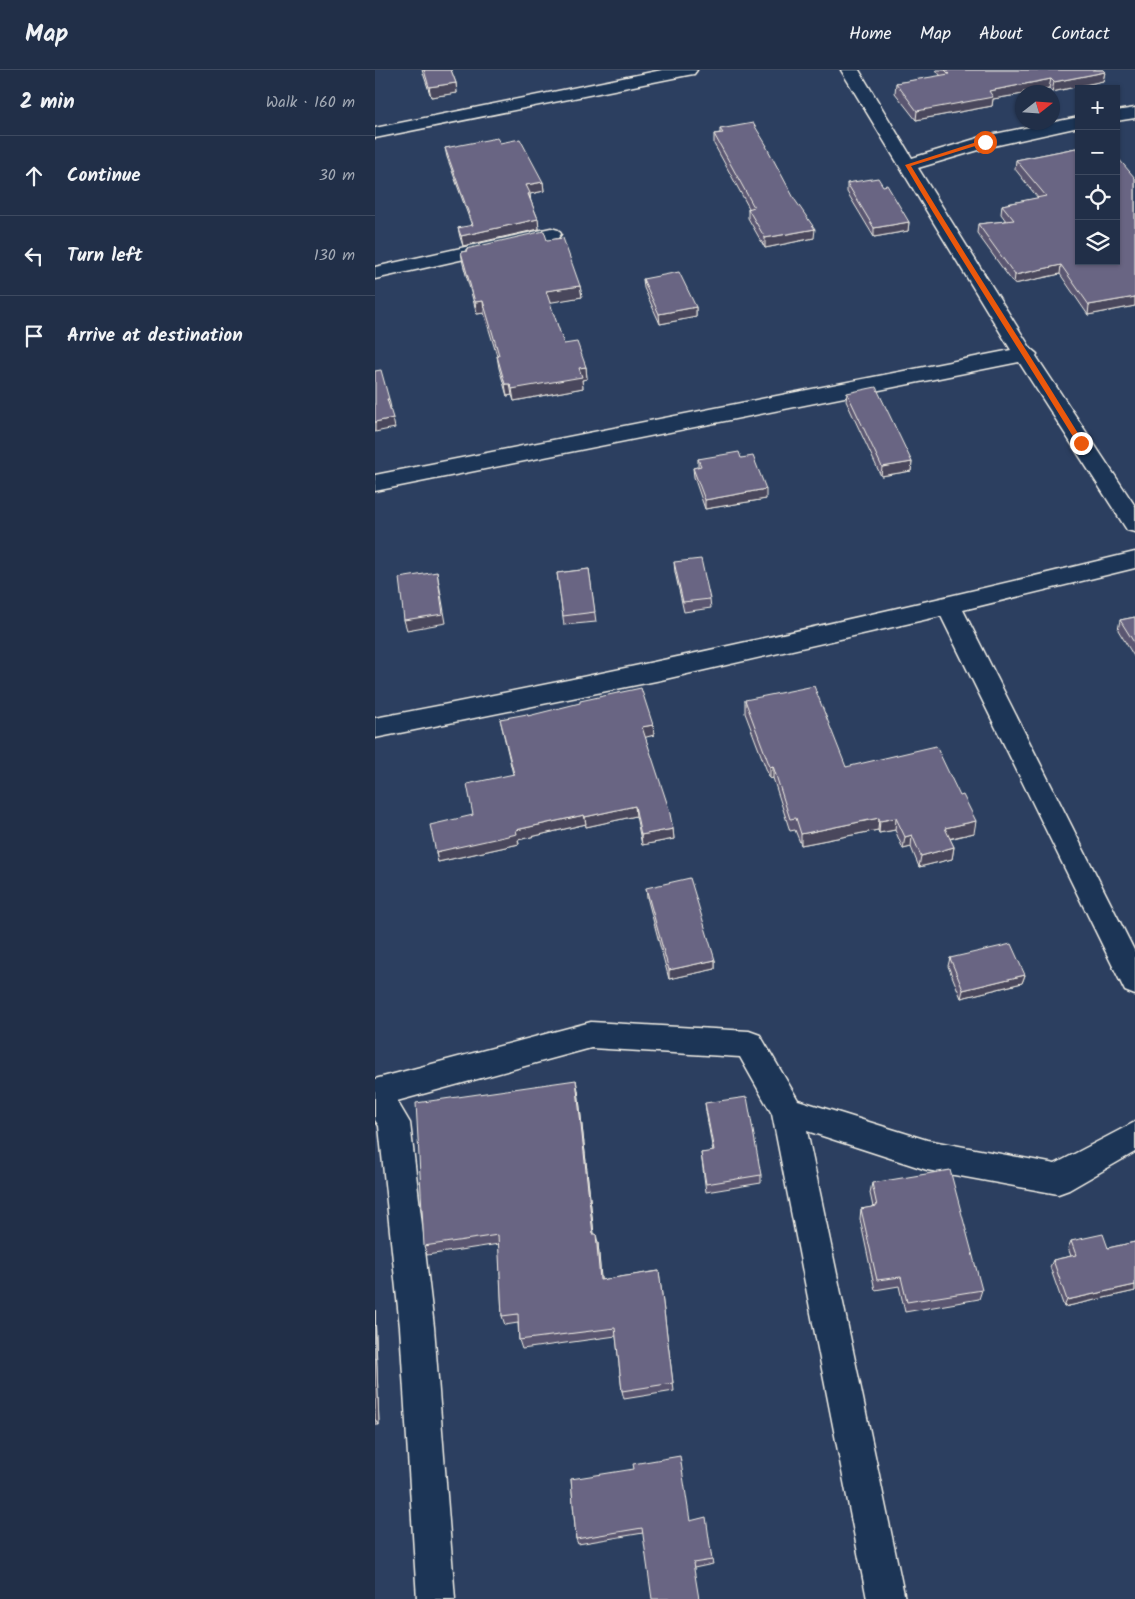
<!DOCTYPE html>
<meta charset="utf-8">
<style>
body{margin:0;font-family:Kalam,sans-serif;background:#29374f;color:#f1f3f6}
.controls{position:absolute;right:15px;top:15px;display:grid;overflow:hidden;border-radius:0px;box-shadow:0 1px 4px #0004}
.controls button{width:45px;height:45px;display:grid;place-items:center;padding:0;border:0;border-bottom:1px solid #3e4a60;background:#212f48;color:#f1f3f6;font:25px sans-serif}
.compass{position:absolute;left:640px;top:15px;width:45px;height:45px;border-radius:50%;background:#212f48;box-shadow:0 1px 4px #0004;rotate:73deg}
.stop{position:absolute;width:15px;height:15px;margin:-11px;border:4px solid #ea580c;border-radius:50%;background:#fff}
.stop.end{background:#ea580c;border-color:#fff;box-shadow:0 1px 5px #0008}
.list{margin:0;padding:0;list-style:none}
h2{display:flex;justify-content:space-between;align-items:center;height:65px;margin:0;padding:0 20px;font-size:21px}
h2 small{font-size:16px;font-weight:400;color:#a2a9b4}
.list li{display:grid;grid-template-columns:32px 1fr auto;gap:15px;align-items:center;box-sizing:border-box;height:80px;padding:0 20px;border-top:1px solid #3e4a60}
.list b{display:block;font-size:19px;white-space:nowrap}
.list em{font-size:16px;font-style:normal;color:#a2a9b4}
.icon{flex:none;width:28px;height:28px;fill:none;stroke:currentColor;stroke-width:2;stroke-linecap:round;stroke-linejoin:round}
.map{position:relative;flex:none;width:760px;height:1529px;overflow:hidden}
header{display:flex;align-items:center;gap:30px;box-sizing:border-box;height:70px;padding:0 25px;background:#212f48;border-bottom:1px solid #3e4a60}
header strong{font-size:24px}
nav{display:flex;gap:28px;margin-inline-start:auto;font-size:18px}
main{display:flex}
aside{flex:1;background:#212f48}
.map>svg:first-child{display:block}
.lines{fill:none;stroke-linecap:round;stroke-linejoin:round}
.minor-casing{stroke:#f4f1e8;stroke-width:3}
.minor{fill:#1d3557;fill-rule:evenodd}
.wall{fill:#5a5771;stroke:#f4f1e8}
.shaded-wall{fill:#4a475c;stroke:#f4f1e8}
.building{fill:#696583;stroke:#f4f1e8}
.route{fill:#ea580c}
</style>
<header>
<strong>Map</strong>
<nav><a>Home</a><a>Map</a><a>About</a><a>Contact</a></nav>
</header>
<main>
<aside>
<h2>2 min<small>Walk · 160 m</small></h2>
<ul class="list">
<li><svg class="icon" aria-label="ahead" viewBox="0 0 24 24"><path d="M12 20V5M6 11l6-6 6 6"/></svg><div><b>Continue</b></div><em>30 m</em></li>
<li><svg class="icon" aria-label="left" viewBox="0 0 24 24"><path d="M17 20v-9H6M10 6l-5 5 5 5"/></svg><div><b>Turn left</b></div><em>130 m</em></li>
<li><svg class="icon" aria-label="arrive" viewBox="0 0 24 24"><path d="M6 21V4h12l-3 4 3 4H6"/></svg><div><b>Arrive at destination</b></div></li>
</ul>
</aside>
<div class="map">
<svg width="760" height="1529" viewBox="0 0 760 1529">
<rect width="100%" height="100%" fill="#2c3f60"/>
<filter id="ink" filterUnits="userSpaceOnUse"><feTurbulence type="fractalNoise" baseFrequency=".02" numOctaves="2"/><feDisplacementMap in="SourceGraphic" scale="10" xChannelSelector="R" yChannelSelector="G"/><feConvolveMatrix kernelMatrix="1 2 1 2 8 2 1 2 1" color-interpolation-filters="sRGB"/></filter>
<g filter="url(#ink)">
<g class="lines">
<!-- minor casing -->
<g class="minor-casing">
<g id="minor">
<path d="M287,0h35l-3,4 -6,1 -313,63v-10z"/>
<path d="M466,0h18l53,88 73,-22 94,-19v10l-90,20 -71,21 113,181 6,5 -1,2 99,150v26l-8,-2 -108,-168 -644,129v-16l636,-125z"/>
<path d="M760,38v10l-19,3v-10z"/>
<path d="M176,158l7,2 3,4 -3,4 -183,41v-12z"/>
<path d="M760,482v16l-172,42 172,342v43l-10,-4 -184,-375 -280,64 -286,58v-20c255,-48 508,-105 760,-166z"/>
<path d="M216,952l158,9 11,4 38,65 129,40 128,24 80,-42v30l-66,38 -11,4 -131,-24 -120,-39 98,468h-38l-95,-485 -32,-57 -149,-9 -194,53 13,22 24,204 21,272h-38l-17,-272 -21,-201 -4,-6v-41z"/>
</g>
</g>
<!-- minor -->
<use href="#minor" class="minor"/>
</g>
<!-- wall -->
<g class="wall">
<path d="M47,0h29l5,13 1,10 -26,4z"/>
<path d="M561,0h167l2,2 -2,9 -51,11 -3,-4 -26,4v2l-30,5 -1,7 -76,14 -21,-27 1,-10 45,-7z"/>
<path d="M345,59l47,20 47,89 -49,10 -17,-30v-9l1,-1 -35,-64v-10l6,-1z"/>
<path d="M125,73l43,39 1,9 -14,3v5l8,20 1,10 -76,17 -3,-9 -2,-9 14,-2 -25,-69 -2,-9z"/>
<path d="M701,78l3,113 56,-83v128l-47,9 -28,-41 -46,10 -37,-51 1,-9 28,-3 -5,-7 1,-9 36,-7 -23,-29 1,-9z"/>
<path d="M472,113l62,39 -1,9 -34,6 -27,-45z"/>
<path d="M172,170l33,46 2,11 -33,5 15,42 22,23 1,12 -5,1 1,8 -69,13 -2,-6 -5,1 -8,-28 -2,-12 -13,-43 -7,1 -14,-50 -2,-12 5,-1v-2z"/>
<path d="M268,209l53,28v10l-36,7 -16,-36z"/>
<path d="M472,323l65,69 -1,9 -30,5 -35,-75z"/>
<path d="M366,388l25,41 -61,10 -11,-32 -1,-9 5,-1v-8z"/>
<path d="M299,492l36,37 1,9 -27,4 -9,-40z"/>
<path d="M214,499l7,53 -32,3 -7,-52z"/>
<path d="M760,547v41l-17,-28 2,-10z"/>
<path d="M370,630l101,67 128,66 -24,6 4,8 -2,12 -33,8 -8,-20 -8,2 -8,-19 -16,3 -1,-3 -77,15 -6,-15 -5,1 -17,-53 -3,1 -25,-66z"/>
<path d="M153,646l125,9 1,10 -9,2 28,92 1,10 -32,6 -6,-29 -50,11v-3l-68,16 1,4 -81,18 -2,-10 37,-37 40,-41 -13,-55z"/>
<path d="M271,818l69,72v9l-46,10 -22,-82z"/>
<path d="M575,888l75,17 -3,8 -61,15 -13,-32z"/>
<path d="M203,1020l16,144 4,9 3,37 58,-9 15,120 -50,8 -2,-8 -6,-55 -94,13 -3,-9 -1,-17 -13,2 -3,-9 -3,-72 -72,11 -3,-9z"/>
<path d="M330,1033l56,72v8l-55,9 -5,-39 12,-1 -7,-41z"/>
<path d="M497,1113l110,107 -3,9 -74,13 -6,-26 -24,4 -15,-71 1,-10 12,-2 -3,-14z"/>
<path d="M696,1171l37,7 27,-6v49l-71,16 -14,-40 3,-7 18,-4 -3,-8z"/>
<path d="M0,1240l4,115h-4z"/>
<path d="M196,1409l119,42 22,39 1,4 -19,4 -51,-35 -65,11 -2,-5z"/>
</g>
<!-- shaded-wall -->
<g class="shaded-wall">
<path d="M730,2l-2,9 -51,11 2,-10z"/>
<path d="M676,9l-2,9 -21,4h-5v2l-30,5 -1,7 -76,14 1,-9 72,-20z"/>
<path d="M81,13l1,10 -26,4 -2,-10z"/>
<path d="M168,112l1,9 -14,3 1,9 -5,-18z"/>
<path d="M163,149l1,10 -76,17 -2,-10z"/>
<path d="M534,152l-1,9 -34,6v-9z"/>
<path d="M440,159l-1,9 -49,10v-10z"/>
<path d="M686,195l-1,9 -46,10 1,-9z"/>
<path d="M205,216l2,11 -35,6 -1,-12z"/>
<path d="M760,227v9l-47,9 1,-10z"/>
<path d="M108,231l1,12 -7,1 -2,-12z"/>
<path d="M321,237v10l-36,7 -1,-10z"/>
<path d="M211,297l1,12 -5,1 1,8 -69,13 -2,-12 67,-21z"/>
<path d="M130,314h5l2,11 -5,1z"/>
<path d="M12,329h2l2,9 -2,1z"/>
<path d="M18,348l2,10 -20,4v-10z"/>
<path d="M537,392l-1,9 -30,5 1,-9z"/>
<path d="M391,419v10l-61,10v-9z"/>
<path d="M62,502l9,51 -39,7 -3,-10z"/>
<path d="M278,655l1,10 -11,3 -1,-11z"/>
<path d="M398,696v12l-3,1v-12z"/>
<path d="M260,736l1,10 -50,11 -1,-10z"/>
<path d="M209,745l2,9 -68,16 1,4 -81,18 -2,-10 80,-22z"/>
<path d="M504,748l-1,12 -77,15v-11z"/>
<path d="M521,748l-1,12 -16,3 1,-12z"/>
<path d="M601,751l-2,12 -31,7 2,-12z"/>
<path d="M298,759l1,10 -32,6 -1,-10z"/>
<path d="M537,765l-1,12 -8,2 2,-12z"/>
<path d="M579,777l-2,12 -33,8 2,-11z"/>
<path d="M340,890v9l-46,10v-9z"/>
<path d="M650,905l-3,8 -61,15 2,-8z"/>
<path d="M201,1010l2,10 17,153 -2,-9z"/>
<path d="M221,1164l2,9 4,46 -2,-9z"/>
<path d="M760,1215v6l-71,16 3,-7z"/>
<path d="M0,1240v1l4,114 -4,-6z"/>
</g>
<!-- building -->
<g class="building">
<path d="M49,0h27l5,13 -27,4z"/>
<path d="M570,0h158l2,2 -51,10 -3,-3 -62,12 4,6 -76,14 -21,-28 53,-9z"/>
<path d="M378,53l14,23h-1l29,54 20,29 -50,9 -17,-29 6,-2 -40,-73 9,-1 -3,-4z"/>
<path d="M122,68l3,5 20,-4 23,43 -17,3 4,8 -2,1 10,25 -77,17 -3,-8 15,-3 -28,-77z"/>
<path d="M701,78l3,4v109h37v-102l2,-1 17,20v119l-46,8 -28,-40 -46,10 -37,-51 36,-4 -12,-15 44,-9 -30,-36z"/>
<path d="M503,108l5,8 4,-1 22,37 -35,6 -27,-45z"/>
<path d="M169,161l3,9 16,-2 17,48 -34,5 18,53 13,-2 9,25 -7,1 3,9 -70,12 -2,-5h-5l-8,-28 2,-1 -16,-54 -8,1 -14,-50 6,-1 -1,-2z"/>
<path d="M304,202l17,35 -37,7 -16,-35z"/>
<path d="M6,300l8,29h-2l6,19 -18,4v-51z"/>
<path d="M501,317l36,75 -30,5 -35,-74z"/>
<path d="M364,382l2,6 12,-2 13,33 -61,11 -12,-32 8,-2 -3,-7z"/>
<path d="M326,489l9,40 -27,3 -9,-40z"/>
<path d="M214,499l6,43 -32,4 -6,-43z"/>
<path d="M62,502l6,42 -39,6 -5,-42z"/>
<path d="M760,547v27l-15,-24z"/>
<path d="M439,616l32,81 90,-21 24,50 3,-1 13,26 -31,7 9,19 -33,9 -9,-21 -7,2 -9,-19 -16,3 -1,-3 -78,16 -5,-16 -6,1 -17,-53 -3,1 -25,-67z"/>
<path d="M266,618l12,37 -11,2 27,82 4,20 -32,6 -6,-29 -50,11 -1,-2 -68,15 1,4 -81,18 -6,-27 43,-10 -6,-31 47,-10 -14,-55 27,-5 1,2 52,-13v-2z"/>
<path d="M315,808l25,82 -46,10 -23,-82z"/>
<path d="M636,874l14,31 -62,15 -13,-32z"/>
<path d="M201,1010l17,154h3l4,46 59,-9 14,112 -51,8 -7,-63 -96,12 -1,-26 -16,2 -4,-81 -74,11 -8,-143z"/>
<path d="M372,1027l14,78 -55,9 -5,-31 13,-2 -9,-48z"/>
<path d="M575,1100l32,120 -75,12 -6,-25 -24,3 -16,-71 16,-3 -5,-23z"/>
<path d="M728,1164l5,14 27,-6v43l-68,15 -14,-40 23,-5 -5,-14z"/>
<path d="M305,1386l10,65 16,-4 6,43 -19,3 6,36h-47l-10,-71 -66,11 -5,-60 63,-10 -1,-5z"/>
</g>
</g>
<!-- route -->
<path class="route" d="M608,70l5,2 -77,24c56,93 116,184 173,277l-1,2 -6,-2c-57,-93 -117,-184 -172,-278z"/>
</svg>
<div class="controls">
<button>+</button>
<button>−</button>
<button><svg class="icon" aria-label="locate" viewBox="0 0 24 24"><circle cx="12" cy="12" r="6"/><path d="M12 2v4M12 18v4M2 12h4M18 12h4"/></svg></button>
<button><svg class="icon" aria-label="layers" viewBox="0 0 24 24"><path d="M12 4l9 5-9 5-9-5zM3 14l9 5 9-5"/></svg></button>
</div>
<svg class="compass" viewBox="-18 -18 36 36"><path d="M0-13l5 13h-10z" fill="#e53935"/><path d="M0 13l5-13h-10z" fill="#a2a9b4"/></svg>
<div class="stop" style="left:610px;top:72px"></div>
<div class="stop end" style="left:706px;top:373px"></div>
</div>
</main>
